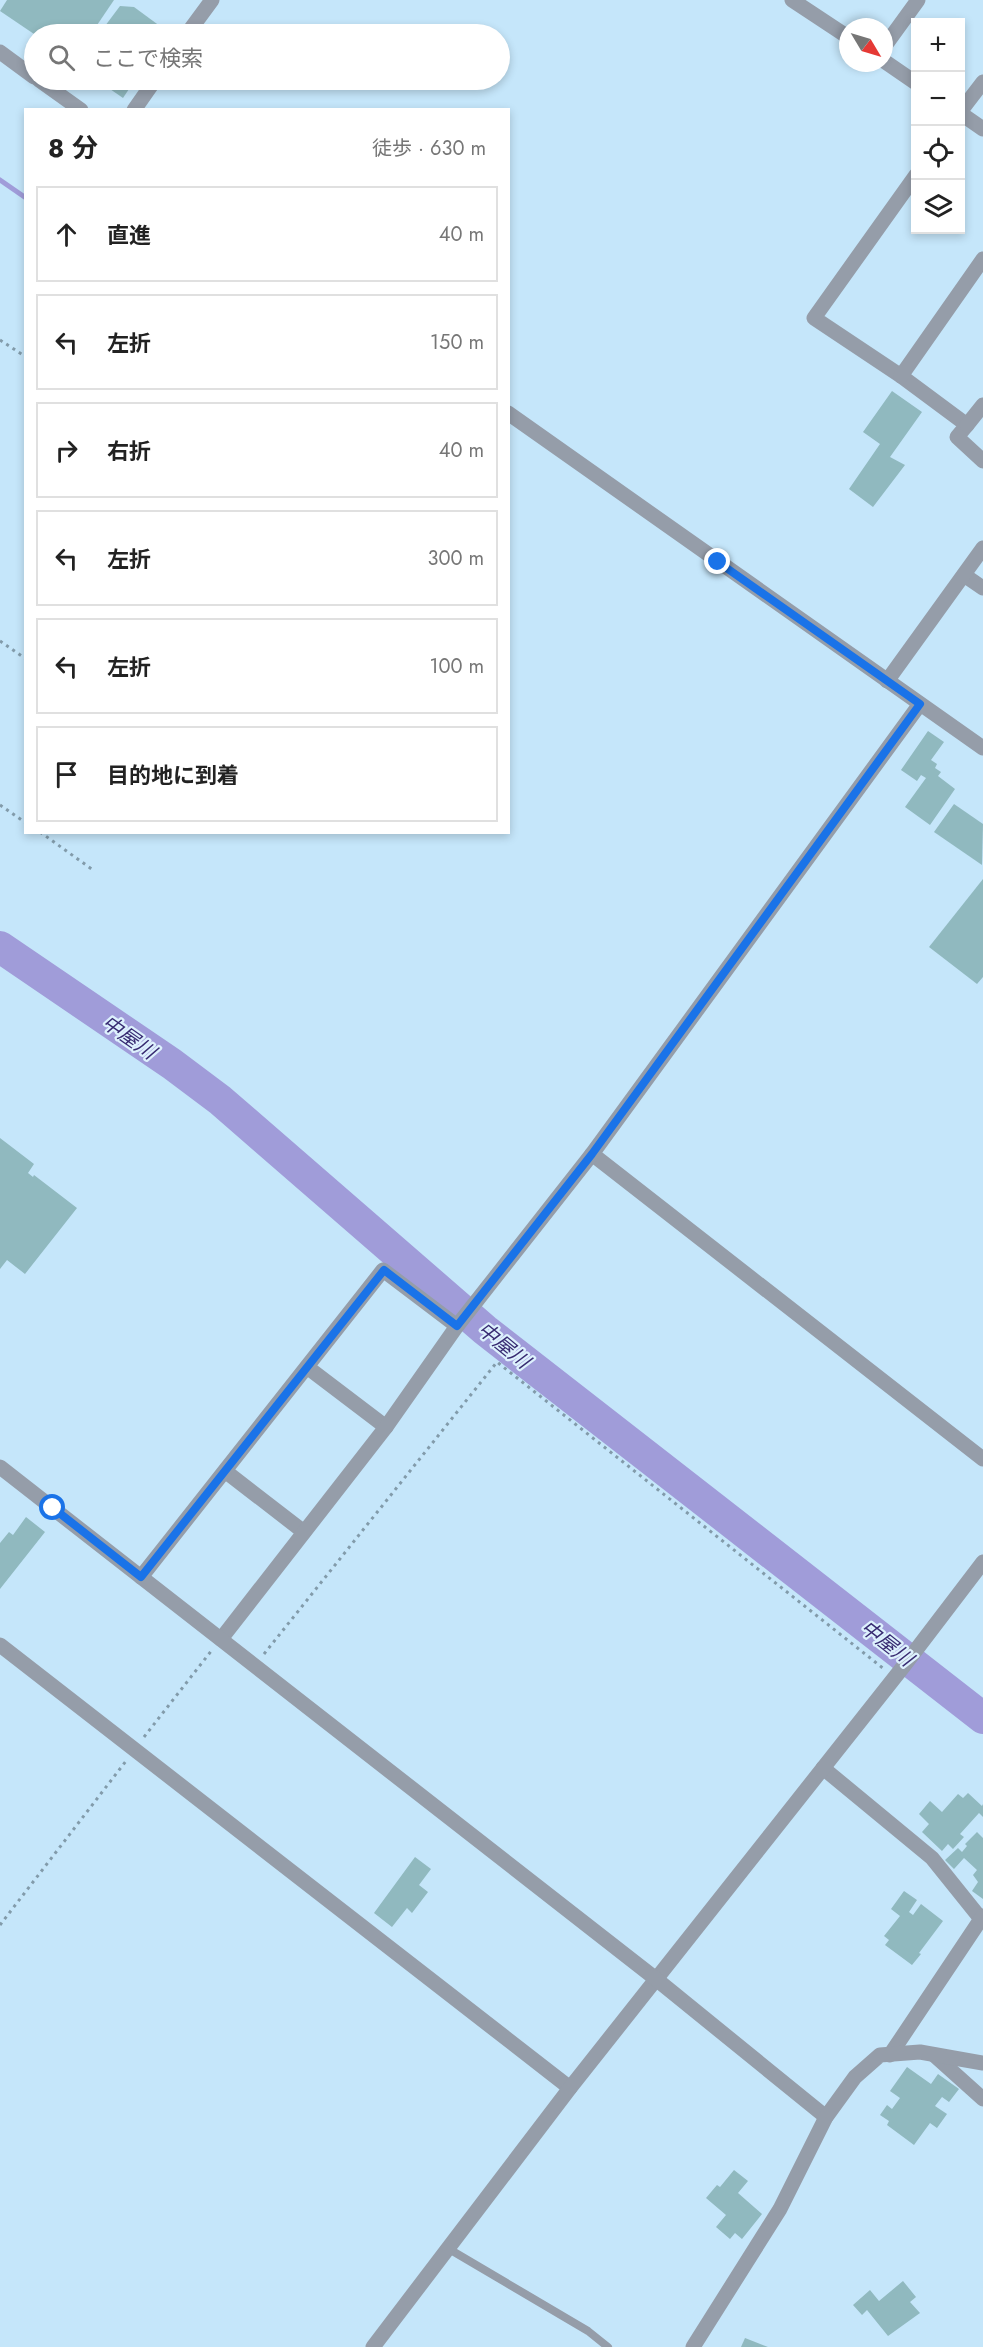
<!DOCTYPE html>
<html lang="ja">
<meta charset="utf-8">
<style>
body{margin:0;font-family:Jost,"Noto Sans JP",sans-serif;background:#f6f6f6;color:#222}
.controls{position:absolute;right:18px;top:18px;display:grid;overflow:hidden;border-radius:0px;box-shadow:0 3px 9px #0003}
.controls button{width:54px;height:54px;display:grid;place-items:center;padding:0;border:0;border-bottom:2px solid #e0e0e0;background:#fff;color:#222;font:30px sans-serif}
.compass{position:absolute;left:839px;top:18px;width:54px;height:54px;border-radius:50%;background:#fff;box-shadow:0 3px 9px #0003;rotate:128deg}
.stop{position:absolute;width:18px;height:18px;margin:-14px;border:4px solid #1a73e8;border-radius:50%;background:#fff}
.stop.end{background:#1a73e8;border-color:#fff;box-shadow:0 2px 6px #0008}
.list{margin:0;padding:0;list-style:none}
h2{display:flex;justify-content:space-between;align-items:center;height:78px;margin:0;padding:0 24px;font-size:26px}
h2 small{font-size:20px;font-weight:400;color:#767676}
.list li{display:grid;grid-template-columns:39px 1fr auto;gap:18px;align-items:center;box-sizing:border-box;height:96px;margin:0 12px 12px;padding:0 12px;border:2px solid #e0e0e0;border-radius:0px}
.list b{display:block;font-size:22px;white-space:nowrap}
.list em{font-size:20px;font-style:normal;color:#767676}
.icon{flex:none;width:33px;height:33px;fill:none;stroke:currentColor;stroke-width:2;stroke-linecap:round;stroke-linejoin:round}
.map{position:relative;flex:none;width:983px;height:2347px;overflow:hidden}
.search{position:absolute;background:#fff;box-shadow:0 3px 9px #0003;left:24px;top:24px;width:486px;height:66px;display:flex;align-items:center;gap:15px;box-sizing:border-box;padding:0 21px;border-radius:33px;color:#767676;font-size:22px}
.panel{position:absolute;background:#fff;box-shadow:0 3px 9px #0003;left:24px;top:108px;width:486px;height:726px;border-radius:0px}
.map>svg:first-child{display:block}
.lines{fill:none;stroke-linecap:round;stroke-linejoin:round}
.stream{stroke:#a09cd9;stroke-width:5}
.river{stroke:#a09cd9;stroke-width:32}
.building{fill:#90b9bf}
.path{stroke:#829baa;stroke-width:3;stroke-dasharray:3 4.5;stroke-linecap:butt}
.service{stroke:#959da9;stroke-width:8}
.minor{stroke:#959da9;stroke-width:15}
.tertiary{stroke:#959da9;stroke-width:15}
.route{stroke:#1a73e8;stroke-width:8}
.labels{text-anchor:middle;stroke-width:4.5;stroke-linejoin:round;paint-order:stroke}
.water-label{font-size:20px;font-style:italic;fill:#382b72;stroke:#ddf1fd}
</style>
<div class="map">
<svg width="983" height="2347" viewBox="0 0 983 2347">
<rect width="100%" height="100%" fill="#c5e6fa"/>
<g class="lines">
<!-- stream -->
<path class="stream" d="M0,180l26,18"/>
<!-- river -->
<path class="river" d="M0,947l172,117 48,36 265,230 498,388"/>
</g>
<!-- building -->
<g class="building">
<path d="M7,0h107l-23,34h-57l-34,-23z"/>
<path d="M120,6l14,1 34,25 -2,2h-67z"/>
<path d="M97,80h38l-12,18z"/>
<path d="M892,391l30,21 -32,45 15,8 -32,42 -24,-18 31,-45 -17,-12z"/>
<path d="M928,731l16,11 -13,18 6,4 -2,4 6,4 -3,4 17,13 -25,36 -25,-18 21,-29 -5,-3 -4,6 -16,-11z"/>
<path d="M954,804l29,20 -1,41 -48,-33z"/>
<path d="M983,879v98l-6,7 -48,-37z"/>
<path d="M0,1138l34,26 -6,9 5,4 1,-2 43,33 -52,66 -18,-14 -7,9z"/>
<path d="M26,1517l19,15 -45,57v-46l9,-11 4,3z"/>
<path d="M968,1793l14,13 1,-2v13l-4,-4 -19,21 4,3 -11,12 -5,-5 -6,7 -20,-19 7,-8 -10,-10 11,-13 12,11 16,-18 5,4z"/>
<path d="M977,1832l6,6v61l-11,-8 6,-9 -5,-7 4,-5 -13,-12 -10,11 -9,-9 13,-12 4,4 5,-6 -2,-2z"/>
<path d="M415,1857l16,12 -12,16 9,7 -16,21 -5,-5 -15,19 -18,-14z"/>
<path d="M904,1891l13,9 -8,12 4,3 8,-11 22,17 -24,32 2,1 -9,11 -27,-20 4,-5 -5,-4 16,-20 -9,-7z"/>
<path d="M907,2067l24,17 7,-10 21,15 -10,13 -7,-5 -7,9 12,8 -10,14 -7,-5 -16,22 -27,-20 2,-4 -9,-6 7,-10 5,4 8,-11 -10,-7z"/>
<path d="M734,2170l14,11 -10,12 24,21 -20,25 -7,-6 -5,6 -14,-12 10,-12 -20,-17 11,-13 3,2z"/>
<path d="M903,2281l13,16 -6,5 10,11 -32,23 -21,-26 -5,5 -9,-10 17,-15 9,11z"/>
<path d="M745,2338l23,9h-27z"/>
</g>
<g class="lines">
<!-- path -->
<g class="path">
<path d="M0,340l26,17"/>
<path d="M0,641l26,18"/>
<path d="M0,805l26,18"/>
<path d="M40,832l53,38"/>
<path d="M264,1654l233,-292 387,307"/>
<path d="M144,1737l68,-87"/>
<path d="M0,1925l126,-164"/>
</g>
<!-- service -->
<path class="service" d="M449,2249l139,82 20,16"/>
<!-- minor -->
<g class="minor">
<path d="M792,0l56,37"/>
<path d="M884,47l34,-47"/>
<path d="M884,61l32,22"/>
<path d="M960,112l23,-30"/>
<path d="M960,113l23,16"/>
<path d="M916,175l-102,143 87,58 66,49 -10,12 26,24"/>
<path d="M901,376l82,-117"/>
<path d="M967,425l16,-20"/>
<path d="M964,575l19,13"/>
<path d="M887,681l96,-133"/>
<path d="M920,704l-328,450 391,305"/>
<path d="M307,1367l79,60"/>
<path d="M225,1471l79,61"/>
<path d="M141,1577l242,-307 74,56"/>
<path d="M221,1639l165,-212 71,-101 135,-172"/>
<path d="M0,1645l570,443"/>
<path d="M823,1768l109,90 49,61"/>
<path d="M890,2055l93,-139"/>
<path d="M934,2055l49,44"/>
<path d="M373,2347l197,-259 333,-421 80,-105"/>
</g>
<!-- tertiary -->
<g class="tertiary">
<path d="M187,34l25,-34"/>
<path d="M0,52l34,25"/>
<path d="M39,80l42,30"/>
<path d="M134,110l21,-30"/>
<path d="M508,413l475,335"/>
<path d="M0,1467l656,512 170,138"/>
<path d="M693,2347l87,-138 46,-92 29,-40 25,-22 40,-3 63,11"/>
</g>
</g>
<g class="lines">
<!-- route -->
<path class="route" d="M53,1508l88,69 243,-307 73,56 135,-172 328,-450 -202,-142"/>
</g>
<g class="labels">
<!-- water labels -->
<g class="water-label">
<text transform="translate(129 1037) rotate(35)" y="7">中屋川</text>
<text transform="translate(504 1345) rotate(39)" y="7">中屋川</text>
<text transform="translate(887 1643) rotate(38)" y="7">中屋川</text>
</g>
</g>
</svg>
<div class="controls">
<button>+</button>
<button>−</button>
<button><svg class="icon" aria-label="locate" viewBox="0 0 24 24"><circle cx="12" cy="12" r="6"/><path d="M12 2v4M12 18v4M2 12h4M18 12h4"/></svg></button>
<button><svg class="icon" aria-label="layers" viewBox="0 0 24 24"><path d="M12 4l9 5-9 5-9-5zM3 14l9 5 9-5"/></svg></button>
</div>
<svg class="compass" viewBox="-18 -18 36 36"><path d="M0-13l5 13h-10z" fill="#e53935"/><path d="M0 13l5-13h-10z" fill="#767676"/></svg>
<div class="stop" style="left:53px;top:1508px"></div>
<div class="stop end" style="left:718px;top:562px"></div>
<div class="search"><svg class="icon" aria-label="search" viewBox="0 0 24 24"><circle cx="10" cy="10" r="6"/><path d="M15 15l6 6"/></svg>ここで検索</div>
<section class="panel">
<h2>8 分<small>徒歩 · 630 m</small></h2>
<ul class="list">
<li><svg class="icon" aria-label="ahead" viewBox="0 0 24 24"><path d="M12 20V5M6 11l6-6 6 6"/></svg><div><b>直進</b></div><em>40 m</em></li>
<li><svg class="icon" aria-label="left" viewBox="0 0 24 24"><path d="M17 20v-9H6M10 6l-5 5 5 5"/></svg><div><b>左折</b></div><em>150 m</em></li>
<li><svg class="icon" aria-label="right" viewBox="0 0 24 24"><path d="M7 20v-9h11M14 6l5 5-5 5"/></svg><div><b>右折</b></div><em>40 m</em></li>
<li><svg class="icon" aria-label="left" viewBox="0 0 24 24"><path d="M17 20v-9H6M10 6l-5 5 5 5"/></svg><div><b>左折</b></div><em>300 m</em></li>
<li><svg class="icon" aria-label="left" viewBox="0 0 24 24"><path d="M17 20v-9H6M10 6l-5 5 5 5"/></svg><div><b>左折</b></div><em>100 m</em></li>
<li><svg class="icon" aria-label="arrive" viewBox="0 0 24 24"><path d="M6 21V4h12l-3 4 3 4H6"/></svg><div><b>目的地に到着</b></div></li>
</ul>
</section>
</div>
